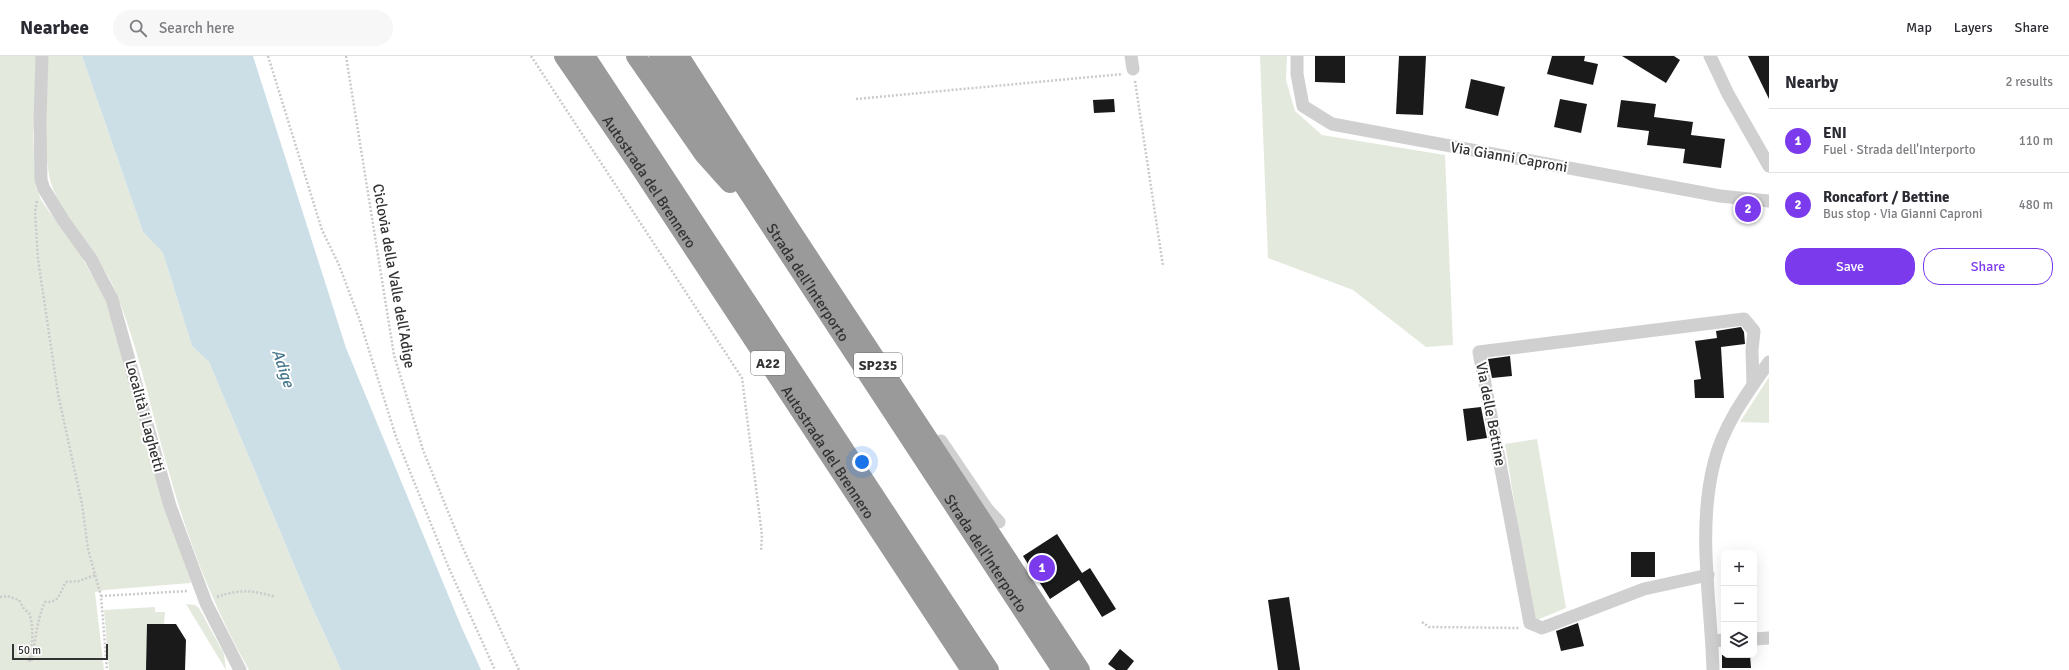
<!DOCTYPE html>
<meta charset="utf-8">
<style>
body{margin:0;font-family:Signika,sans-serif;background:#f7f7f7;color:#2b2b33}
.controls{position:absolute;right:12px;bottom:12px;display:grid;overflow:hidden;border-radius:8px;box-shadow:0 4px 16px #0002}
.controls button{width:36px;height:36px;display:grid;place-items:center;padding:0;border:0;border-bottom:1px solid #e1e1e2;background:#fff;color:#2b2b33;font:20px sans-serif}
.scale{position:absolute;left:12px;bottom:10px;width:96px;box-sizing:border-box;padding-left:4px;border:2px solid #333;border-top:0;font-size:11px;line-height:14px;white-space:nowrap;color:#333;-webkit-text-stroke:3px #fff;paint-order:stroke}
.you{position:absolute;left:862px;top:406px;width:14px;height:14px;margin:-10px;border:3px solid #fff;border-radius:50%;background:#1a73e8;box-shadow:0 0 0 6px #1a73e833}
.badge{display:grid;place-items:center;width:26px;height:26px;border-radius:50%;background:#7c3aed;color:#fff;font-size:13px;font-weight:700}
.pin{position:absolute;translate:-50% -50%;border:2px solid #fff;box-shadow:0 1px 4px #0006}
.list{margin:0;padding:0;list-style:none}
h2{display:flex;justify-content:space-between;align-items:center;height:52px;margin:0;padding:0 16px;font-size:17px}
h2 small{font-size:13px;font-weight:400;color:#7c7c81}
.list li{display:grid;grid-template-columns:26px 1fr auto;gap:12px;align-items:center;box-sizing:border-box;height:64px;padding:0 16px;border-top:1px solid #e1e1e2}
.list b{display:block;font-size:15px;white-space:nowrap}
.list p{margin:0;font-size:13px;white-space:nowrap;color:#7c7c81}
.list em{font-size:13px;font-style:normal;color:#7c7c81}
.actions{display:flex;gap:8px;padding:12px 16px}
.actions a{flex:1;padding:9px 0;border:1px solid #7c3aed;border-radius:16px;text-align:center;font-size:14px;color:#7c3aed}
.actions .main{background:#7c3aed;color:#fff}
.icon{flex:none;width:22px;height:22px;fill:none;stroke:currentColor;stroke-width:2;stroke-linecap:round;stroke-linejoin:round}
.map{position:relative;flex:none;width:1769px;height:614px;overflow:hidden}
header{display:flex;align-items:center;gap:24px;box-sizing:border-box;height:56px;padding:0 20px;background:#fff;border-bottom:1px solid #e1e1e2}
header strong{font-size:19px}
nav{display:flex;gap:22px;margin-inline-start:auto;font-size:14px}
.search{width:280px;height:36px;background:#f7f7f7;display:flex;align-items:center;gap:10px;box-sizing:border-box;padding:0 14px;border-radius:22px;color:#7c7c81;font-size:15px}
main{display:flex}
aside{flex:1;background:#fff}
.map>svg:first-child{display:block}
.green{fill:#e4e9dd}
.water{fill:#ccdfe7}
.building{fill:#1a1a1a}
.lines{fill:none;stroke-linecap:round;stroke-linejoin:round}
.path{stroke:#cacaca;stroke-width:2.5;stroke-dasharray:2 2;stroke-linecap:butt}
.minor{stroke:#d0d0d0;stroke-width:13}
.highway{stroke:#9a9a9a;stroke-width:20}
.labels{text-anchor:middle;stroke-width:4;stroke-linejoin:round;paint-order:stroke}
.shield{fill:#fff;stroke:#707070;stroke-width:1}
.shield-label{font-size:14px;font-weight:bold;fill:#333}
.street-label{font-size:15px;fill:#333;stroke:#fff}
.water-label{font-size:16px;font-style:italic;fill:#48798e;stroke:#fff}
</style>
<header>
<strong>Nearbee</strong>
<div class="search"><svg class="icon" aria-label="search" viewBox="0 0 24 24"><circle cx="10" cy="10" r="6"/><path d="M15 15l6 6"/></svg>Search here</div>
<nav><a>Map</a><a>Layers</a><a>Share</a></nav>
</header>
<main>
<div class="map">
<svg width="1769" height="614" viewBox="0 0 1769 614">
<rect width="100%" height="100%" fill="#fff"/>
<!-- green -->
<g class="green">
<path d="M0,0h37l-4,79 3,51 5,14 39,54 26,46 10,30 35,133 39,116 1,4 -86,7 -10,2 9,78h-104z"/>
<path d="M48,0h34l61,176 20,21 29,93 17,16 99,236 33,72h-92c-36,-63 -63,-134 -82,-205 -17,-58 -29,-120 -53,-177 -16,-36 -59,-78 -65,-113 -6,-35 -1,-83 -1,-119z"/>
<path d="M1260,0h27l-1,24 9,31 27,24 123,20 8,190 -27,2 -73,-57 -85,-32z"/>
<path d="M1769,321v46l-29,-1z"/>
<path d="M1537,383l29,169 -29,12 -5,-5 -27,-171z"/>
<path d="M186,548l9,1 4,3 25,46 2,16z"/>
<path d="M155,551v5h10l-1,12 -18,46h-37l-5,-60z"/>
</g>
<!-- water -->
<path class="water" d="M82,0h171l93,292 115,278 20,44h-140l-33,-72 -99,-236 -17,-16 -29,-93 -20,-21z"/>
<!-- building -->
<g class="building">
<path d="M1315,0h30v27l-30,-1z"/>
<path d="M1399,0h27l-3,59 -27,-1z"/>
<path d="M1552,0h33l-1,5 14,3 -5,21 -46,-11z"/>
<path d="M1622,0h52l6,4 -14,23z"/>
<path d="M1748,0h21v43z"/>
<path d="M1471,23l34,8 -7,29 -33,-8z"/>
<path d="M1114,43l1,13 -21,1 -1,-13z"/>
<path d="M1560,43l27,5 -6,29 -27,-6z"/>
<path d="M1621,44l35,4 -2,13 39,5 -2,13 34,4 -4,29 -38,-5 2,-14 -38,-4 2,-14 -32,-4z"/>
<path d="M1741,271l3,5 1,12 -24,3 3,51h-29l-1,-18 7,-1 -6,-38 22,-3 -1,-7z"/>
<path d="M1510,300l2,20 -20,2 -4,-19z"/>
<path d="M1481,351l6,31 -20,3 -4,-32z"/>
<path d="M1057,478l25,39 8,-5 26,41 -14,8 -23,-37 -29,19 -27,-43z"/>
<rect x="1631" y="496" width="24" height="25"/>
<path d="M1289,541l11,73h-22l-10,-70z"/>
<path d="M1578,567l6,23 -23,5 -5,-20z"/>
<path d="M147,568h29l10,16 -1,30h-39z"/>
<path d="M1120,593l14,12 -7,9h-11l-8,-6z"/>
<path d="M1722,599h28l1,13h-29z"/>
</g>
<g class="lines">
<!-- path -->
<g class="path">
<path d="M268,0l54,174 17,35 20,53 37,119 52,129 47,104"/>
<path d="M346,0l48,299 29,95 39,96 57,124"/>
<path d="M531,0l211,322 20,157 -1,16"/>
<path d="M1135,25l28,185"/>
<path d="M856,43l267,-25"/>
<path d="M37,145l-2,10 3,48 20,135 24,110 6,45 13,47 6,74"/>
<path d="M101,540l87,-5"/>
<path d="M0,541l7,-1 12,4 5,9 5,4c5,12 4,34 0,47l2,2c5,-20 5,-41 14,-60 15,1 14,-9 21,-20l13,-1 16,-6"/>
<path d="M217,541c21,-8 37,-7 58,0"/>
<path d="M1422,566l7,5 90,1"/>
</g>
<!-- minor -->
<g class="minor">
<path d="M42,0l-2,66 1,58 3,9 19,31 28,39 21,40 58,207 36,97 34,67"/>
<path d="M1131,0l2,13"/>
<path d="M1297,0v18l6,32 29,18 388,72 49,5"/>
<path d="M1710,0l18,38 41,72"/>
<path d="M941,385l46,68 12,13"/>
<path d="M1708,519l-64,14 -102,39 -12,-5 -51,-271 265,-33 10,12 -2,19 1,34"/>
<path d="M1754,583l15,-1"/>
<path d="M1712,585l12,-1"/>
<path d="M1713,614c-2,-68 -16,-140 1,-207 9,-37 33,-70 55,-101"/>
</g>
<!-- highway -->
<g class="highway">
<path id="s1" d="M564,0l72,105 335,509"/>
<path d="M585,0l404,614"/>
<path d="M636,0l68,98 26,29"/>
<path id="s2" d="M659,0l403,614"/>
<path d="M679,0l107,167 294,447"/>
</g>
</g>
<g class="labels">
<!-- shield labels -->
<g class="shield">
<rect x="751" y="295" width="34" height="24" rx="3"/>
<rect x="854" y="297" width="48" height="24" rx="3"/>
</g>
<g class="shield-label">
<text x="768" y="312">A22</text>
<text x="878" y="314">SP235</text>
</g>
<!-- street labels -->
<g class="street-label">
<text transform="translate(1509 101) rotate(10)" y="5">Via Gianni Caproni</text>
<text dy="5" stroke="none"><textPath href="#s1" startOffset="152">Autostrada del Brennero</textPath></text>
<text transform="translate(394 220) rotate(80)" y="5">Ciclovia della Valle dell'Adige</text>
<text dy="5" stroke="none"><textPath href="#s2" startOffset="271">Strada dell'Interporto</textPath></text>
<text transform="translate(1491 358) rotate(79)" y="5">Via delle Bettine</text>
<text transform="translate(145 360) rotate(75)" y="5">Località i Laghetti</text>
<text dy="5" stroke="none"><textPath href="#s1" startOffset="476">Autostrada del Brennero</textPath></text>
<text dy="5" stroke="none"><textPath href="#s2" startOffset="595">Strada dell'Interporto</textPath></text>
</g>
<!-- water labels -->
<g class="water-label">
<text transform="translate(284 312) rotate(71)" y="6">Adige</text>
</g>
</g>
</svg>
<div class="controls">
<button>+</button>
<button>−</button>
<button><svg class="icon" aria-label="layers" viewBox="0 0 24 24"><path d="M12 4l9 5-9 5-9-5zM3 14l9 5 9-5"/></svg></button>
</div>
<div class="scale">50 m</div>
<div class="you"></div>
<div class="pin badge" style="left:1042px;top:512px">1</div>
<div class="pin badge" style="left:1748px;top:153px">2</div>
</div>
<aside>
<h2>Nearby<small>2 results</small></h2>
<ul class="list">
<li><span class="badge">1</span><div><b>ENI</b><p>Fuel · Strada dell'Interporto</p></div><em>110 m</em></li>
<li><span class="badge">2</span><div><b>Roncafort / Bettine</b><p>Bus stop · Via Gianni Caproni</p></div><em>480 m</em></li>
</ul>
<div class="actions"><a class="main">Save</a><a>Share</a></div>
</aside>
</main>
